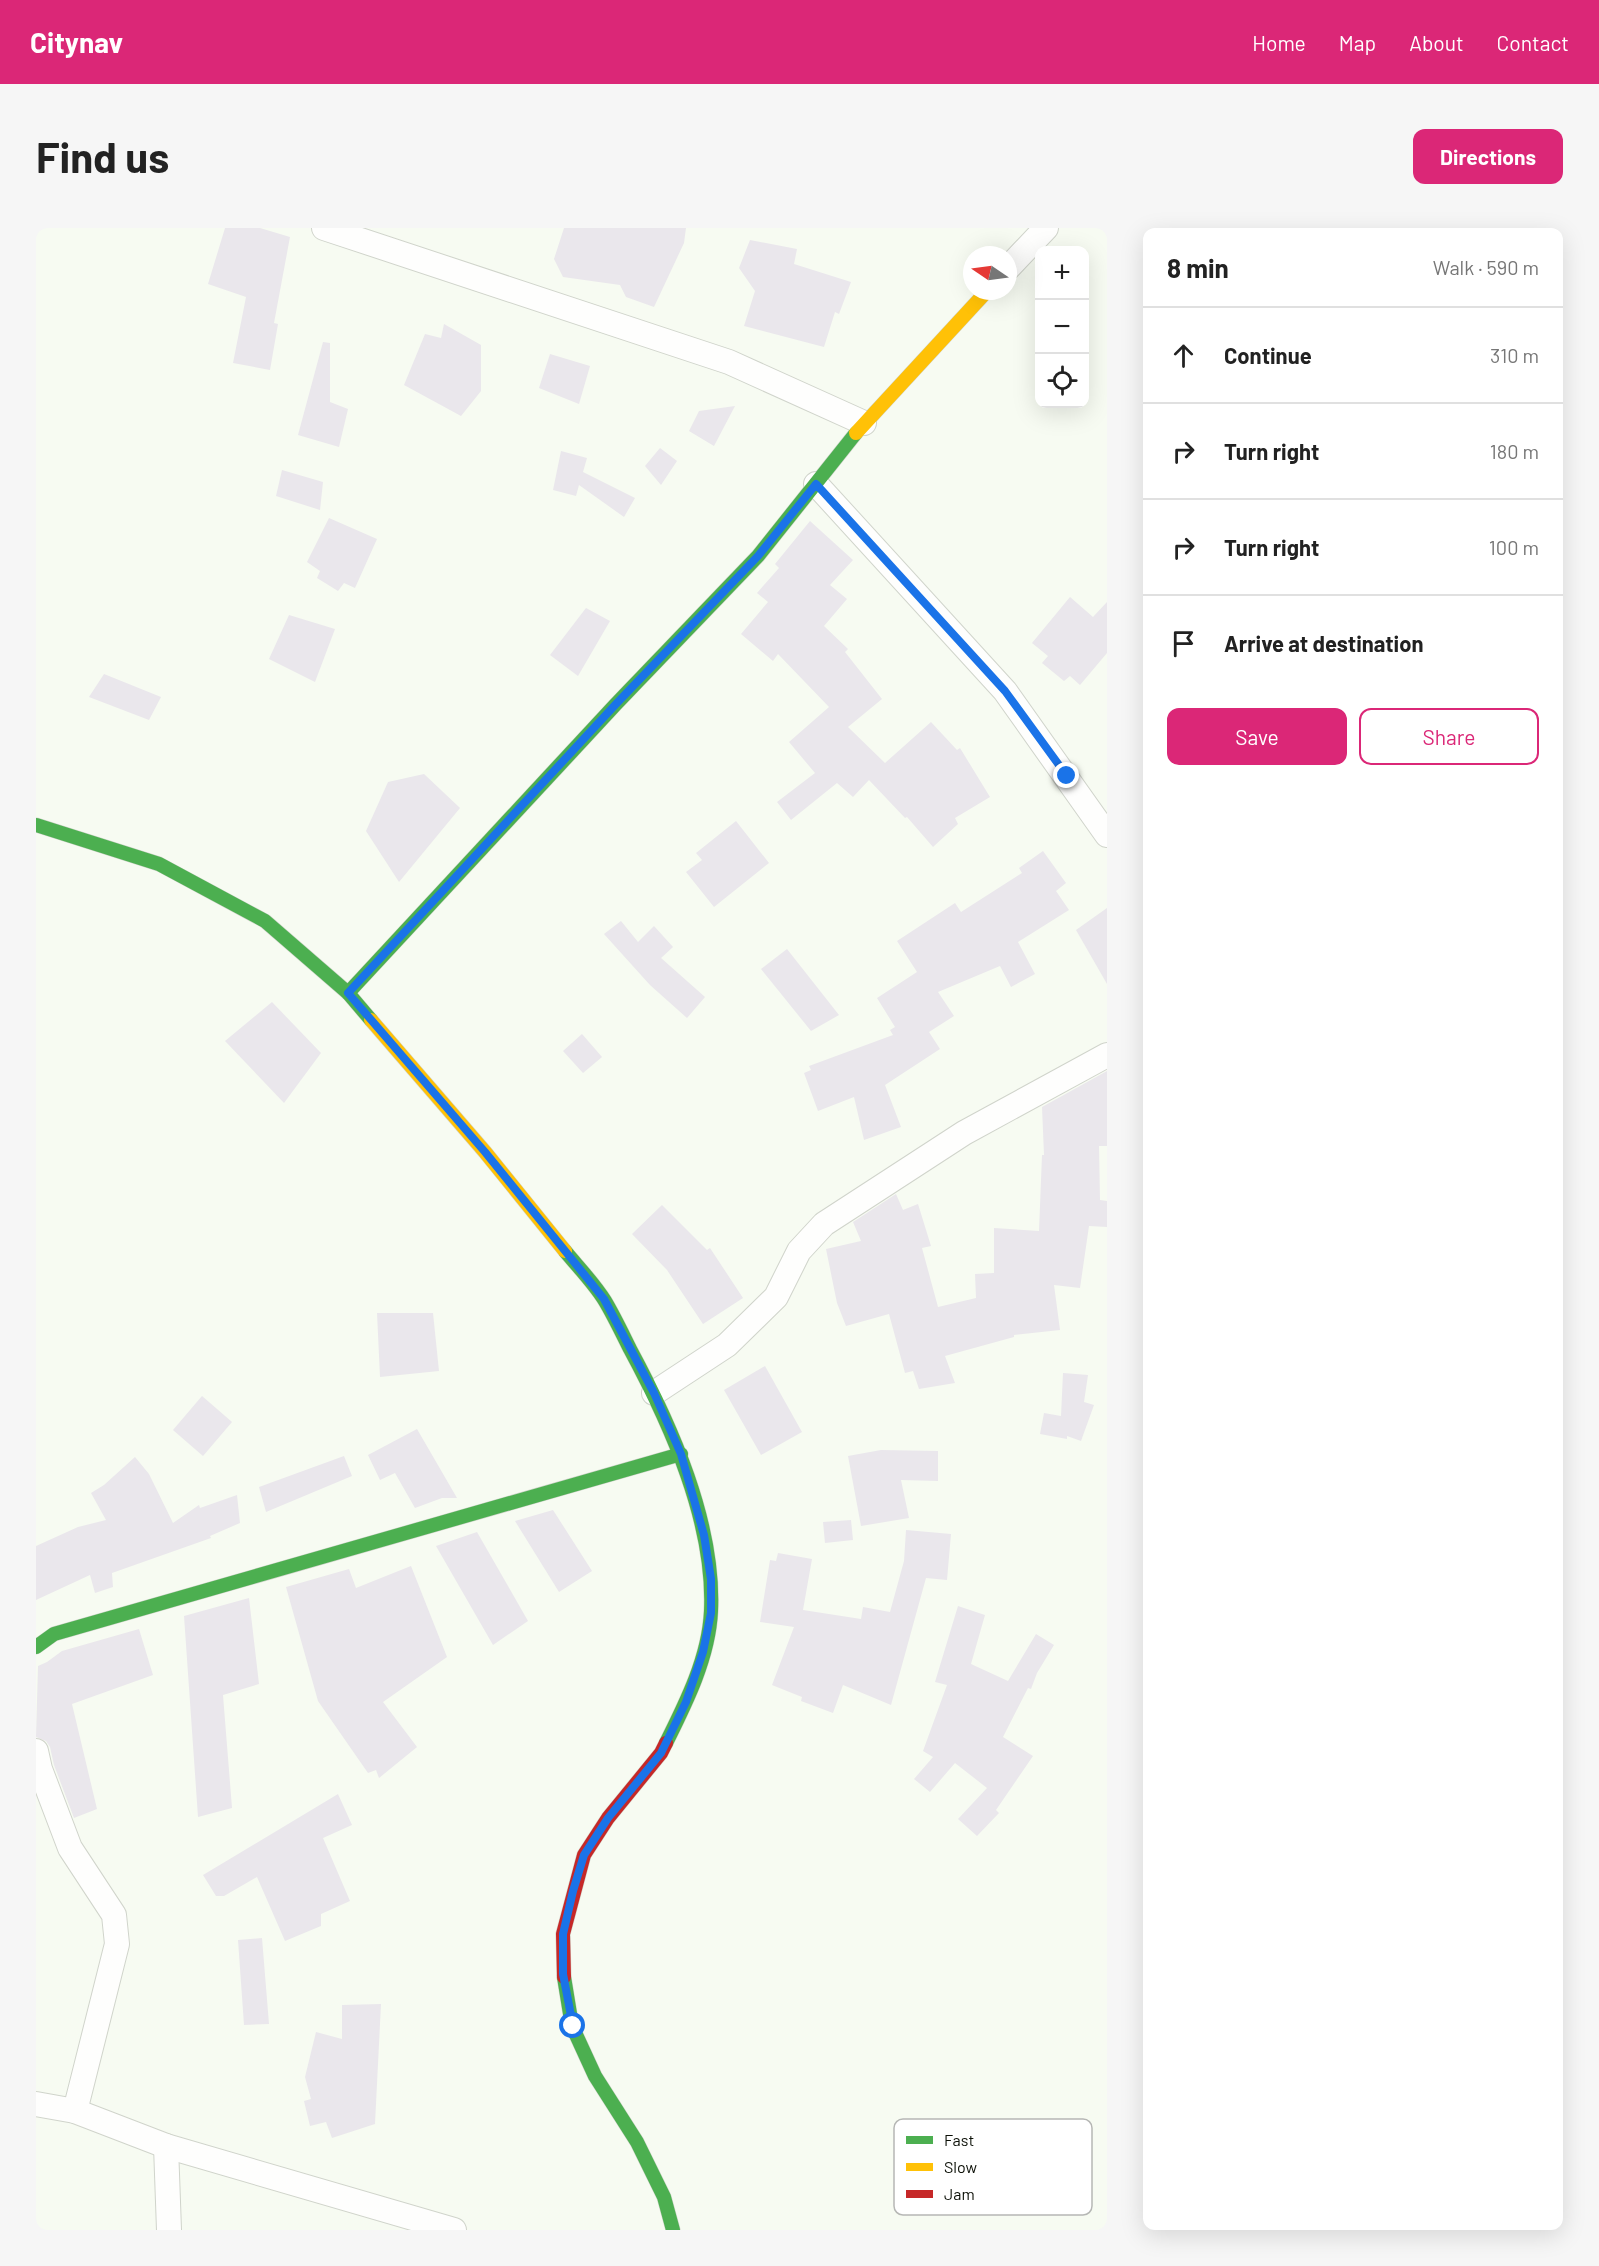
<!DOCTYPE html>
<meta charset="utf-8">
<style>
body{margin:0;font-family:Barlow,sans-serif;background:#f6f6f6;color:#222}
.controls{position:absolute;right:18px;top:18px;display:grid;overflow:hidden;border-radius:12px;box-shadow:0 6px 24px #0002}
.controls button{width:54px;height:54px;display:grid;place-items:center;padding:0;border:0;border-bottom:2px solid #e0e0e0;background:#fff;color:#222;font:30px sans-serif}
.compass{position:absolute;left:927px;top:18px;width:54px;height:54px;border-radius:50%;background:#fff;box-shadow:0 6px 24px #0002;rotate:283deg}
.stop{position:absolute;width:18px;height:18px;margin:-14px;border:4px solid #1a73e8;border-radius:50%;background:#fff}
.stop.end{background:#1a73e8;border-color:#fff;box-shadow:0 2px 6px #0008}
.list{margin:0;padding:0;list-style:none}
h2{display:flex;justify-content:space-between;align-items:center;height:78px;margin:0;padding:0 24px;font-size:26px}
h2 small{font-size:20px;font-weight:400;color:#767676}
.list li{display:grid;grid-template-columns:39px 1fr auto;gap:18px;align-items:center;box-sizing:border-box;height:96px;padding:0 24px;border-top:2px solid #e0e0e0}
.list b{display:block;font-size:22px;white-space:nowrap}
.list em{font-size:20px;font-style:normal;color:#767676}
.actions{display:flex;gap:12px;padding:18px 24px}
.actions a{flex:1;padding:14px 0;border:2px solid #db2777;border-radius:12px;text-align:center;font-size:21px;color:#db2777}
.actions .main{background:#db2777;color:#fff}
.icon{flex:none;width:33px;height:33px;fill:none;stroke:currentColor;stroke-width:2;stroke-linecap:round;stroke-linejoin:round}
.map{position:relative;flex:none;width:1071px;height:2002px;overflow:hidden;border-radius:12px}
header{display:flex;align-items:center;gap:36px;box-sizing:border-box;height:84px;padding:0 30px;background:#db2777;color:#fff}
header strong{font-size:28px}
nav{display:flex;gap:33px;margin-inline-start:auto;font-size:21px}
.intro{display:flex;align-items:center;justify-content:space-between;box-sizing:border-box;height:144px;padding:0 36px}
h1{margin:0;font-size:42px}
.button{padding:15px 27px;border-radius:12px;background:#db2777;color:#fff;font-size:21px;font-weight:700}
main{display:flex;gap:36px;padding:0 36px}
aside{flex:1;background:#fff;border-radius:12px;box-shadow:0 6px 24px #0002}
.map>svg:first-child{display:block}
.building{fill:#eae7ec}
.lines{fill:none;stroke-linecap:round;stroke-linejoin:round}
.street-casing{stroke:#d0d4cb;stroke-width:26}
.fast-casing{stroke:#d0d4cb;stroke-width:15}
.slow-casing{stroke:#d0d4cb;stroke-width:15}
.jam-casing{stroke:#d0d4cb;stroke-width:15}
.street{stroke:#fefefd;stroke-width:24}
.fast{stroke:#4caf50;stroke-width:14}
.slow{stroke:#ffc107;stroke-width:14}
.jam{stroke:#c62828;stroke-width:14}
.route{stroke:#1a73e8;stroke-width:8}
.key{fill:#fff;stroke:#b6b7b5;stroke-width:1.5}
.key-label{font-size:16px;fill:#0c1007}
</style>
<header>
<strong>Citynav</strong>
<nav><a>Home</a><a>Map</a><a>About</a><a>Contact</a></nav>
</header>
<div class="intro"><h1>Find us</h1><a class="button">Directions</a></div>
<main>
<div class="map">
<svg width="1071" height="2002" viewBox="0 0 1071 2002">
<rect width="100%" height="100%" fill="#f7fbf2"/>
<!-- building -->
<g class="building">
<path d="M189,0h35l30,9 -16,86 4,1 -8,46 -37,-7 13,-66 -38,-13z"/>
<path d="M528,0h122l-2,15 -30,64 -28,-10 -6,-12 -57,-8 -9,-18z"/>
<path d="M714,12l47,9 -3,15 57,18 -12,32 -4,-2 -11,35 -80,-21 11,-35 -16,-23z"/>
<path d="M408,96l37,21v46l-20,25 -57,-31 21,-51 16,4z"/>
<path d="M287,114l7,1v59l18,7 -9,38 -41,-12z"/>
<path d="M514,126l40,12 -11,38 -40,-16z"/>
<path d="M699,178l-21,40 -25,-15 10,-20z"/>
<path d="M624,220l17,13 -16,24 -16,-19z"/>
<path d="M525,223l26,7 -4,14 52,26 -11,19 -45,-32 -3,11 -23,-6z"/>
<path d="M246,242l41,12 -3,28 -44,-14z"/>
<path d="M293,290l48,21 -22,49 -11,-5 -6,8 -21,-13 3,-7 -13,-9z"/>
<path d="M774,293l43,39 -23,25 17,14 -23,27 24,23 -3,3 37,47 -34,28 37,36 46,-41 26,28 3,-2 30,49 -35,21 3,6 -25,23 -26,-30 -2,1 -36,-38 -16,17 -16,-14 -46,37 -14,-18 38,-29 -26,-31 40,-35 -51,-53 -5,7 -32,-27 27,-32 -11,-9 22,-25 -4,-4z"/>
<path d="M1034,369l23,20 14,-15v51l-27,32 -10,-9 -6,5 -22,-18 6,-7 -16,-13z"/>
<path d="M550,380l24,13 -32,55 -28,-21z"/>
<path d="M253,387l46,14 -20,53 -46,-23z"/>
<path d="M68,446l57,23 -12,23 -60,-23z"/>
<path d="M388,546l36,34 -61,74 -33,-51 22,-49z"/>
<path d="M700,593l33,42 -55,44 -28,-35 16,-12 -6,-7z"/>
<path d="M1007,623l23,32 -10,8 13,19 -51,32 17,32 -24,13 -11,-21 -62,26 16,24 -25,16 11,17 -55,36 16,42 -37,13 -10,-43 -36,14 -14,-38 7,-3 -2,-4 84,-31 -3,-5 5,-3 -18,-29 40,-26 -20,-31 58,-38 6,9 61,-39 -3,-5z"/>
<path d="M1071,680v76l-31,-54z"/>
<path d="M585,693l17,21 16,-16 19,21 -12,11 44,39 -18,21 -37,-33 -46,-51z"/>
<path d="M751,721l52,66 -28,16 -50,-62z"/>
<path d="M236,774l49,51 -37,50 -59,-62z"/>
<path d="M546,806l20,23 -19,16 -20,-22z"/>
<path d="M1071,843v75h-8l1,54 7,1v26l-18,-1 -9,62 -26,-3 6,45 -46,5v2l-69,19 10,27 -36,6 -6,-18 -8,2 -16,-59 -43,12 -9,-23 -11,-54 35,-8 -8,-19 43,-28 7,16 15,-6 13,42 -9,2 16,59 38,-9 -1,-24 19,-1v-45l45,3 3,-76h2l-2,-48z"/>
<path d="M626,977l45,45 3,-2 33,50 -40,26 -36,-54 -35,-36z"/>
<path d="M341,1085h56l6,58 -59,6z"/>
<path d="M729,1138l37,66 -41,23 -37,-65z"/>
<path d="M1027,1145l25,2 -4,27 10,3 -13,36 -14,-5v3l-27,-5 4,-21 17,3z"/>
<path d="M166,1168l30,26 -29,34 -30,-26z"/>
<path d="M381,1201l40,69h-15l-27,10 -20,-35 -15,7 -12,-25z"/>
<path d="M845,1222l57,1v30l-37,-1 8,38 -48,8 -13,-70z"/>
<path d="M308,1228l8,20 -86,36 -7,-25z"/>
<path d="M99,1229l14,17 24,49 26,-18 1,3 37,-13 3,28 -30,13 1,2 -99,35 1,14 -18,6 -5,-18 -54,25v-54l42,-19 28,-7 -15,-27 13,-8z"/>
<path d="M517,1282l39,61 -33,21 -44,-71z"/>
<path d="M815,1292l2,20 -28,3 -2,-21z"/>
<path d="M870,1302l45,4 -4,46 -21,-2 -35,127 -48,-20 -10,28 -32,-12 1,-4 -30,-12 22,-58 -34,-5 10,-62 6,1 2,-8 34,6 -9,51 58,9 2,-12 27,5 14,-51z"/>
<path d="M441,1304l51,89 -35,24 -57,-99z"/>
<path d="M375,1338l36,91 -64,45 34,45 -38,31 -3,-8 -8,3 -50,-72 -32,-114 63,-18 7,19z"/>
<path d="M213,1370l10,86 -36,11 9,113 -34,9 -14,-201z"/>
<path d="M922,1378l27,9 -14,49 37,17 28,-47 18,11 -17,28 -6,16 -3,-1 -25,49 30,19 -37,54 3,3 -22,23 -19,-17 29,-31 -32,-25 -25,29 -16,-13 19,-22 -10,-6 24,-66 -12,-3z"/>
<path d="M103,1401l14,46 -81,29 25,105 -23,9 -20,-53 -4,-18 -4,-6 -10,-4 2,-71 9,-4 15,-11z"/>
<path d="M302,1566l14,31 -29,13 27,63 -29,13v12l-36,15 -28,-64 -33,19h-8l-13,-21z"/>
<path d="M226,1710l7,86 -25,1 -6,-85z"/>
<path d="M345,1776l-6,120 -43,14 -6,-16 -16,4 -6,-25 7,-2 -6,-22 11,-45 26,7v-34z"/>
</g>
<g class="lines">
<!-- street casing -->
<g class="street-casing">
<g id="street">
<path d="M288,0l405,134 135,61"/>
<path d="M972,40l38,-40"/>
<path d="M780,256l189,207 102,144"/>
<path d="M618,1165l73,-48 49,-48 23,-46 25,-27 140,-91 143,-78"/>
<path d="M0,1523l4,18 30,79 44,67 3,29 -42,167"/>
<path d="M0,1876l39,7 91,35 288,84"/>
<path d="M130,1918l3,84"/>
</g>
</g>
<!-- fast casing -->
<g class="fast-casing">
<g id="fast">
<path d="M0,597l123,39 106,57 83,72 23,27"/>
<path d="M312,765l268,-289 142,-148 98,-123"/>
<path d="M529,1023c13,16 29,32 40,50 9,15 17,32 25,48 41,76 85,174 81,262 -2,46 -25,92 -45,132"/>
<path d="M0,1419l18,-13 627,-180"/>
<path d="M528,1749l8,49 23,50 42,66 27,55 9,33"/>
</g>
</g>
<!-- slow casing -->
<g class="slow-casing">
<g id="slow">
<path d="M820,205l131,-142"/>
<path d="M335,792l114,132 80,99"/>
</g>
</g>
<!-- jam casing -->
<g class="jam-casing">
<path id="jam" d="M528,1749l-1,-43 21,-79 24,-37 53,-65 5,-10"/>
</g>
<!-- street -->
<use href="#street" class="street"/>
<!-- fast -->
<use href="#fast" class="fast"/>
<!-- slow -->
<use href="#slow" class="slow"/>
<!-- jam -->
<use href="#jam" class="jam"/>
</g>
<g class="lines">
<!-- route -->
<path class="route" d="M537,1798l-10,-52v-40l10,-43 11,-36 24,-37 53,-65 25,-51 17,-50 8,-39v-34l-7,-44 -23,-81 -27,-61 -50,-94 -119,-147 -137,-159 268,-289 142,-148 58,-72 189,207 62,85"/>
</g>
<!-- legend -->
<rect x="858" y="1891" width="198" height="96" rx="9" class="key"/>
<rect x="870" y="1908" width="27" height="8" fill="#4caf50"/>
<rect x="870" y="1935" width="27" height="8" fill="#ffc107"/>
<rect x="870" y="1962" width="27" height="8" fill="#c62828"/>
<g class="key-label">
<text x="908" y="1918">Fast</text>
<text x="908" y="1945">Slow</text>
<text x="908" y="1972">Jam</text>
</g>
</svg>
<div class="controls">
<button>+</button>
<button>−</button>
<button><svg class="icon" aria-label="locate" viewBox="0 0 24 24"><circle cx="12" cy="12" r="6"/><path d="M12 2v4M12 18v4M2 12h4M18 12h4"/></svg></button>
</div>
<svg class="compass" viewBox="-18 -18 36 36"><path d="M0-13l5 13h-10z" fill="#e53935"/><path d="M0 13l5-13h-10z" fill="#767676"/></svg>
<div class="stop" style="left:537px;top:1798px"></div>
<div class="stop end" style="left:1031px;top:548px"></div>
</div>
<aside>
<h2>8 min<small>Walk · 590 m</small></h2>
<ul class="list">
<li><svg class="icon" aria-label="ahead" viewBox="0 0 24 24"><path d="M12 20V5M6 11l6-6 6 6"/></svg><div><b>Continue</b></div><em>310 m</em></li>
<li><svg class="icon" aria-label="right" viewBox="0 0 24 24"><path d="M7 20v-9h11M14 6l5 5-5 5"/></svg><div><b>Turn right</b></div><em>180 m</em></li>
<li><svg class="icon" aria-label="right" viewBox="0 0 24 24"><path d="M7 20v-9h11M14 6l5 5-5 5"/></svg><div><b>Turn right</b></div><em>100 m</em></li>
<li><svg class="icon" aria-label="arrive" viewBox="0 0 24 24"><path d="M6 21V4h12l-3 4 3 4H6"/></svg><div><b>Arrive at destination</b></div></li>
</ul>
<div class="actions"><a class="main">Save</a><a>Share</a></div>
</aside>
</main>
